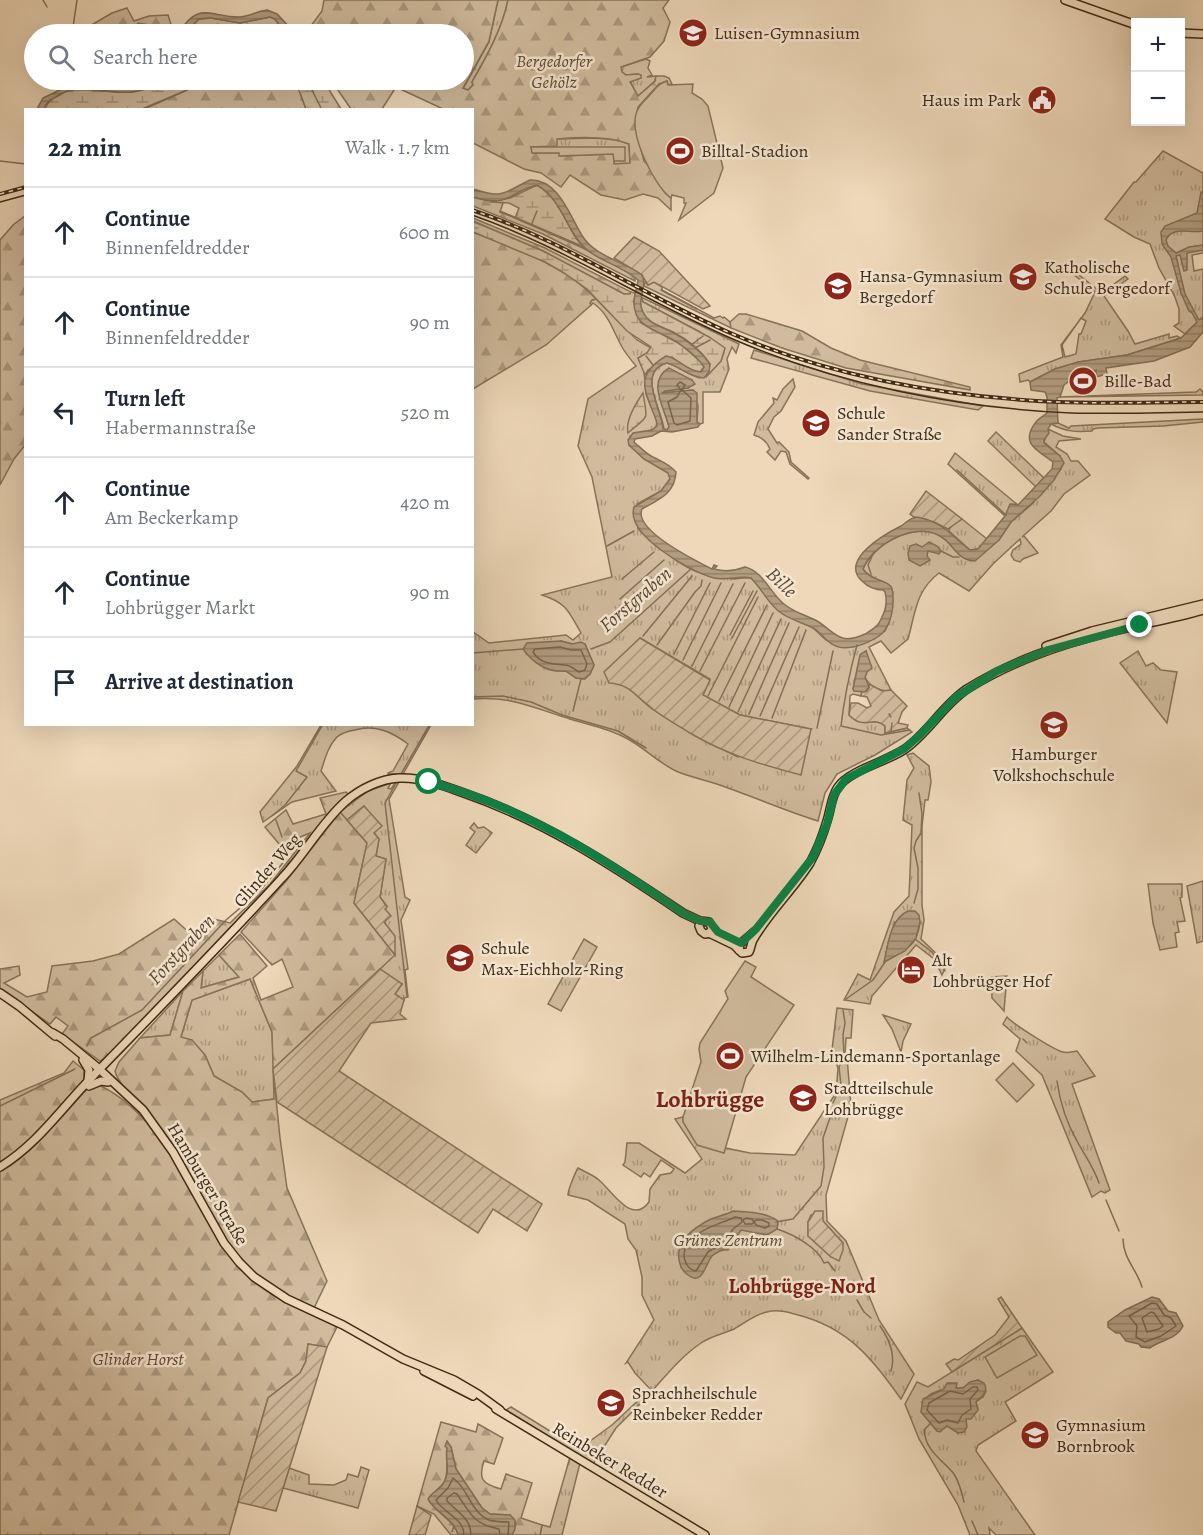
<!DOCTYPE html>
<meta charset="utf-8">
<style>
body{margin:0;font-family:Alegreya,serif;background:#f2f2f3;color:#1f2937}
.controls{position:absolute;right:18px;top:18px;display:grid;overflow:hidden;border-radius:0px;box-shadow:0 6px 24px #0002}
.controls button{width:54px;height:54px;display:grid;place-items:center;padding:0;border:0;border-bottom:2px solid #e0e1e3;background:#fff;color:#1f2937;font:30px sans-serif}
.stop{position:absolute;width:18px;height:18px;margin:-14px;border:4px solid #0b8043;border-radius:50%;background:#fff}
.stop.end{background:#0b8043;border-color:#fff;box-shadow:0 2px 6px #0008}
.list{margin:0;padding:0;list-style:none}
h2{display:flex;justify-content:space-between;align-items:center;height:78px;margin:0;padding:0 24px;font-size:26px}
h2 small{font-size:20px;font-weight:400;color:#747a83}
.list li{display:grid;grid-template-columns:39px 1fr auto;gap:18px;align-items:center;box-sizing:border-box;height:90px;padding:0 24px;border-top:2px solid #e0e1e3}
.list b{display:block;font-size:22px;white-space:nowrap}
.list p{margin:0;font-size:20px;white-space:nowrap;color:#747a83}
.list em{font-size:20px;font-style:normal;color:#747a83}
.icon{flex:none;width:33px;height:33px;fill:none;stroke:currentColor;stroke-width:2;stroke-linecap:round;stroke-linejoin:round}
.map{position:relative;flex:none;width:1203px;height:1535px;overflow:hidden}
.search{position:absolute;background:#fff;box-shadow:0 6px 24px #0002;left:24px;top:24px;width:450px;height:66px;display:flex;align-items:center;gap:15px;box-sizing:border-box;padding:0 21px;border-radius:33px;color:#747a83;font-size:22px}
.panel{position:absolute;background:#fff;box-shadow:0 6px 24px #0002;left:24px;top:108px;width:450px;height:618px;border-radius:0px}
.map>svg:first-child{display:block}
.grass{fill:url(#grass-tufts);stroke:#887359;stroke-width:1.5;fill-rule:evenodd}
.forest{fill:url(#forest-firs);stroke:#887359;stroke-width:1.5;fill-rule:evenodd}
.wetland{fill:url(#wetland-marsh);stroke:#887359;stroke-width:1.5}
.garden{fill:url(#garden-furrows);stroke:#887359;stroke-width:1.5}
.pitch{fill:#d0bb9d;stroke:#887359;stroke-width:1.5}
.water{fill:url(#water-rules);stroke:#846f56;stroke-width:1.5}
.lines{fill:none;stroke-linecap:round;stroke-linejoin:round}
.shore{stroke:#78644b;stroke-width:1.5}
.stream{stroke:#846f56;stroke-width:1.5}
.major-casing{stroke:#3f2b15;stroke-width:10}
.major{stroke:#eed8b9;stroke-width:7}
.tram{stroke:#3f2b15;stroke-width:1.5}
.rail-casing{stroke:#3f2b15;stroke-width:4}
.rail{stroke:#f4e6d2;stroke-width:1.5;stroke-dasharray:4.5;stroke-linecap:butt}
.route{stroke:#0b8043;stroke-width:8}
.labels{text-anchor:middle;stroke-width:5;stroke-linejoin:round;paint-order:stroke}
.poi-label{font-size:18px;fill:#3f2b15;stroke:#f4e6d2;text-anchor:start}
.park-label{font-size:18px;font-style:italic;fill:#5c4830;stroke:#f4e6d2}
.street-label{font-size:18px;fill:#3f2b15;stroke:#f4e6d2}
.water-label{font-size:20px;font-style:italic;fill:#5c4830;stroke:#f4e6d2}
.quarter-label{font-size:21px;font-weight:bold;fill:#7a1f14;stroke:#f4e6d2}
.district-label{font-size:24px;font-weight:bold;fill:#7a1f14;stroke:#f4e6d2}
</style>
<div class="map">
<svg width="1203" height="1535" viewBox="0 0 1203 1535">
<defs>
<pattern id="grass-tufts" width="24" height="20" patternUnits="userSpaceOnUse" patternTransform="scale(1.5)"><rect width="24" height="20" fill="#d0bb9d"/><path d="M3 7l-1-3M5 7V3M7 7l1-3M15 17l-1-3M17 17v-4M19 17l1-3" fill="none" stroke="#aa987f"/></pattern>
<pattern id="forest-firs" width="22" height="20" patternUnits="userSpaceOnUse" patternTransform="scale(1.5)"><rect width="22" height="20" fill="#d0bb9d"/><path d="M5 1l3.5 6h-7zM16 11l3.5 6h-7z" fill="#aa987f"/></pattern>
<pattern id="wetland-marsh" width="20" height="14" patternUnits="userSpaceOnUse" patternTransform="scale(1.5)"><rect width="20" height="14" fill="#d0bb9d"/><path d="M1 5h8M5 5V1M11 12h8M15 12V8" fill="none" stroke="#aa987f"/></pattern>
<pattern id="garden-furrows" width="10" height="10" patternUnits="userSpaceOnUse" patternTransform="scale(1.5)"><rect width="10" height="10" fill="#d0bb9d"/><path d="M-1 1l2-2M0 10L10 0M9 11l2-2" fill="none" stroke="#aa987f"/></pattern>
<pattern id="water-rules" width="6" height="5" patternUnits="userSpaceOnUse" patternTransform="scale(1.5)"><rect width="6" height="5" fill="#b29d81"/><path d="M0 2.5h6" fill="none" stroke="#928068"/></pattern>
</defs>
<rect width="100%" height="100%" fill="#eed8b9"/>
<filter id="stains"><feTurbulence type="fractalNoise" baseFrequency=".00333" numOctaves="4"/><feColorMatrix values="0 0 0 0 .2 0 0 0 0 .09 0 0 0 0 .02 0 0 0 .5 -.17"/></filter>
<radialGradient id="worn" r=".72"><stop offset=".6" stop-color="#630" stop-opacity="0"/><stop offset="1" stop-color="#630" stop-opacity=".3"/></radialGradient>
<!-- grass -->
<g class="grass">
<path d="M498,0h10c-6,29 -21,56 -36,82l1,3 -5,5 -5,-1 26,-47z"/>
<path d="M646,59l4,2 -2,7 4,7 -5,2 9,-1 -1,5 -17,15 -8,-15 11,-3 -3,-4 -12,1 -4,-3 -1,-5z"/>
<path d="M557,139c23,0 50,-4 72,5l1,20h-16v-9l-83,-8z"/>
<path d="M1163,151l40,22v80l-11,2 2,16 9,-2v48l-18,17 -11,-8 5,-3v-14l-4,-12 -16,-29 -9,-24 -16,-7 -29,-18 29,-37h2z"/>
<path d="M1075,272l27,21 23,-17 3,3 -24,17 24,35 7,13 34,-10v4l8,-2 4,2 -54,17 -48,7 -24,7 -25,13 -2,-2 -8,2 -1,-8 44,-17 -2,-12 24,-32 10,-21 -22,-18zM1081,318l5,3 -5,13h-2l-3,20 -11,3 -3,-12z"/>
<path d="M645,282l3,3 6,-3 8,5v3l52,28 6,-2 3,2 1,-1 6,5 1,6 -87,-42z"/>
<path d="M641,297l98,47 -3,9 -4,-6 -5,12 2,10 -9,23h-17v31l-3,1 -3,-2 1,-16 -5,-16 -31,3 3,-2 23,-3 4,-8 -10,-4 -24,10c1,15 8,27 11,41l-2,3 -3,-1c-2,-19 -28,-58 3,-66 12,3 21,12 33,15l21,-17 3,-9 -24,-20 -57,-30z"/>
<path d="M596,299l41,41 14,8 -4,5 -9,5 6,13 2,23 11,26v6l-5,4 -22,6 -1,9 15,14 25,14 1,6 -9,12 -24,13 1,25c18,16 47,43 71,46 8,2 16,3 24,4 6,0 12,-2 18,-1l32,36 29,13 14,13 26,7 17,-6 16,-10 6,-16v-28c-9,-9 -21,-6 -28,-18 10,-24 50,-47 76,-34 14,7 15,21 32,26l28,-21 12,-18 20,-17 27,-32 3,-4 -1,-13 -16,-14 4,-13 15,7 18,3 -22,2 -3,6 11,7 4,7h7l12,14 -26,19 -13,17 -29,26 2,-1 14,17 -15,6 -3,3 -6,-2 -3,-5 2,-5 8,-6 -1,-5 -27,25 -24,27 -30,-18c-23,17 -24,41 -31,66l-17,14 -10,-12 -12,6 22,43c-10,3 -22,-4 -26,-13l2,-5 -1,-21 -5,3 -8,35 9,2 -1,5 -8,-2 -3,2 -1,19c16,16 24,0 36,11v7l22,-5 5,4 -37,23 -38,19 -12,19 -7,28c-32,-10 -59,-22 -90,-33 -17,-7 -36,-10 -52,-17 -19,-9 -32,-24 -50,-33 -18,-10 -37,-13 -56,-19 -36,-11 -58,-23 -97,-20v-67l16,11 77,-8 7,5 8,-7c-12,-21 -14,-30 -39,-38l70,-18 -20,-100 -14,-31 10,-47 48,-33c-5,-6 -10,-12 -14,-19 -9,-16 -13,-33 -29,-44l-2,2 -2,-2 3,-3zM640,638l70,41 -7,16 37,20 71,14 -73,28c-30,-15 -59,-31 -87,-49 -12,-9 -19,-20 -34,-25zM561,641l12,3h12l9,21 -4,9 -5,5 -9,-1 -10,-7z"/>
<path d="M754,350l108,34 121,22 -5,4 -108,-19 -119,-33z"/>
<path d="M793,379l2,8 -14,24 -7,6 -6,12 9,14 2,-1 10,10 2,10 18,16 -1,1 -18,-15 -4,-12 -5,-1 -6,9 -8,-8 3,-3c-3,-7 -8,-12 -16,-14l4,-13 16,-19 -1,-5 4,2 6,-11z"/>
<path d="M1200,389l3,3v3l-143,2 136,-5z"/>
<path d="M1203,419v3l-40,4 -65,2 -5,1 -1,2c-16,1 -26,1 -41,-7l7,-1 11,5 2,-2z"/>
<path d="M996,432l48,46 -8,9 -48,-46z"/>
<path d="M955,453l58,48 5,4 -6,-1 -7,12 -57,-52z"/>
<path d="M962,519l25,20 -9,10 -8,1 -21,-19 1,-4z"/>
<path d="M1138,651l8,15 7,-3 8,7 16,2 -10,51 -47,-60z"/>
<path d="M321,725h110l-28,49h-15v-1l5,-2 15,-27c-16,-12 -33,-20 -53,-14 -7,1 -12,2 -18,7 -9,9 -12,22 -16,34l15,20 -44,11 -29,20 -3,-10 37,-46z"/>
<path d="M913,753l16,13 2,16 -3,18h-3l-3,26v79l2,15 -3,19 26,25 -5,11 -8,-16 -18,-14 -44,51 -2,8 -26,-4 14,-26 12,6 24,-68 15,-16 3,-71 -9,-5 4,-40 7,-12 -7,-13zM895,922l25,1c-4,28 -17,25 -35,39l3,-19z"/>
<path d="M399,782l-10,17 16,98 5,3 -9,20 7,49 -3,1 3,27 -4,1v2l-9,-6 7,-10 -22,-15 15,-15c-4,-14 -16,-34 -8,-48l-7,-9 6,-38 -10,-3 3,-17 -5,-6 -10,-27 -17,14 -7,-8 28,-21 23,-8 -3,5 3,1 4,-6z"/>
<path d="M474,823l4,5 6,-1 8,6 -16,20 -10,-8 9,-13 -5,-4z"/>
<path d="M1203,881v60l-6,2 -10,-57z"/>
<path d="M1148,884h34v13l-2,1 5,23 -8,1 2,10 -4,1 2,14 -17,3 -7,-27z"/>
<path d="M584,939l13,8 -36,64 -13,-7z"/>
<path d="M219,955l20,22 -38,11 2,-17z"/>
<path d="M1007,976l-3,35 -12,-13 -1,-21z"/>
<path d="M250,979l22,53 3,67 -23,3 -10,-10 -28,-16 -9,-21 -24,-18 11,-37z"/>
<path d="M183,991l-13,44 -30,3z"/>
<path d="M837,1008l16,2 -2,28h-5l-1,17 2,2 4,49 -25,89 1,26 19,20 33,79 35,54 -13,25c-29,-40 -52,-71 -103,-84 -10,-3 -21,-6 -31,-3 -12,2 -22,11 -33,17 -11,5 -23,7 -33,14 -19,13 -34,31 -49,48l-17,-18 -7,-11 -2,1 28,-43 -12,-25v-18l-6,-27 -8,-11 -3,-15 -37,-24 -20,-5c0,-5 7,-22 10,-27 7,4 15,7 21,12 12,10 33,46 50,22l1,-13 10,-14 11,-2 3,-4 -13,-9 -11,17 -6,-4 -3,4 -18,-12 2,-3 2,-19h12l46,30 17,-14 -27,-40 8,-2v4l41,31 1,-4 25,5 45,2 41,-62 2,-25 -6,-18zM811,1215l12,6 20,22 -12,14 -23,-21v-14z"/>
<path d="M883,1015l28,9 -8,17 -2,11 -9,-23z"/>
<path d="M1007,1017c6,7 47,33 56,35 4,1 10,0 14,-1l18,25 -23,8 38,106 -5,3 -4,-2 -9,6 -50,-122 -26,-24 4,-12 -17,-15z"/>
<path d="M1022,1328l31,44 -48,30 11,19 -38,24 -2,6 59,84h-39l-7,-7 1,7h-20l-12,-30 -39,-66 -14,-35 12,-22 11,5zM978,1380l8,11 -3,6 -8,5 3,6 -12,11 -8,14 -8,-7h-4l-23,-23c6,-14 25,-14 37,-15 5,0 11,-6 18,-8z"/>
<path d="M644,1395l3,2 -31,31 -23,36 -87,-54 5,-3 68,42 33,-24z"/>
<path d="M570,1457l10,6 -18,72h-22l2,-10 8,2z"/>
<path d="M361,1467l8,3 -11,38 -75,-20 6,-20 20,7v9l25,1 12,-5 2,-6 10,3z"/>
</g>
<!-- forest -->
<g class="forest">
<path d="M324,0h174l-9,41 -26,47 5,2 5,-5 -1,-3c15,-26 30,-53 36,-82h161l-6,8 7,14 -6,19 -14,16 -29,10 1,5 4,3 12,-1 3,1v3l-11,4 8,14 17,-15 1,-5h8l5,2 3,6 -4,1 -1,-4 -8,3 -21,23 -3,18 9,36 6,6 15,26 6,5v12l-13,-12 -15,-4 -18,6 -24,-5 -31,-20 -9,12 -20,-14 -17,-4 -51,-26 -1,-33 -29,-1 -47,-22 -14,22h-31l-20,-29h133v-46h-159l17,-23zM557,139c22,-2 52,-3 72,5l1,19 -16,1v-10l-54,2 -1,-3h-26l-2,-6 26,-1z"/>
<path d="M127,8l7,13 15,-5 19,-1 6,19h-27l15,-7 -24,-4 -3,7 -9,4h-50l36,-21z"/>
<path d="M205,80h87l7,10 7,19 -164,1 45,-20z"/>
<path d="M472,197l31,6 -3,9c47,19 93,38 135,65v4l-92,-47 -70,-28z"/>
<path d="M25,216v229l-11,14 -14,26v-245l13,-15z"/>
<path d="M473,218l72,30 86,44 -1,2h-6l-81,-43 -70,-30z"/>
<path d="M472,232c43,16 92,33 124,67l-4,1 -2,3 1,2 -45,40 -73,44z"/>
<path d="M739,314h7l56,17 29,17 29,12 110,27v3l-124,-22 -64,-20 -51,-20 -1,-6z"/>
<path d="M346,792l3,3c-76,91 -157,180 -243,262l-6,4 -38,-27 6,-8 -12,-9 -6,7 -50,-35v-20l19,-3 1,9 -16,8 23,14 20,-5 5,-26 41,-5 26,-7 55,-35 18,16 22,-16 16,4 40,-39 40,-51 -30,12 -15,-18 21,-17 7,14 33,-10 -6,-16z"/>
<path d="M340,812l27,31 -13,60 41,52 -122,114 7,69 7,50 40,93 -13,27c-17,-7 -34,-15 -49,-26 -50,-37 -67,-101 -102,-151 -11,-16 -45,-44 -48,-60l4,-9 21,-24 30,-3 13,-44 20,-20 -2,17 38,-11 -20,-22 21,-21 27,32 -14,12 8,22 32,-13 -11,-28 -10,6 -31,-33 46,-52zM250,979l22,53 2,67 -22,3 -10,-10 -28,-16 -9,-21 -13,-15 -11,-3 11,-37z"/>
<path d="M73,1061l11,9v13l-44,48 -40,33v-64l64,-27z"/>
<path d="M101,1086c55,27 91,101 123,152 8,12 15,28 25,38 21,23 60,37 88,51l-10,20 -19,-3 -2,17 -6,12 -32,25 -39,137h-229v-364c35,-22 62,-55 89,-84z"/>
<path d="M441,1422l35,10 2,-8 25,14 -9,26 -10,-3c-6,18 -2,23 17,28l5,-15 26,9 -11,35 21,7 -2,10h-28l4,-11 -6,-9 -20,-1 -8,-6 -26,-39 -5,-22 -4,1c-2,12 3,23 -3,34 -4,8 -12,9 -15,19 8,12 26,20 29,34h-7l-17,-21 -17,-8z"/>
</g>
<!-- wetland -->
<g class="wetland">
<path d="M270,17l5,2 11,15h-102l15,-15 12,-1 29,5z"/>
<path d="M158,80h47l-18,10 -45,19 -98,1c21,-44 85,2 114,-30z"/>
<path d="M292,80h31l18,29h-35l-7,-19z"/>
<path d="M537,185c29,17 29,51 51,65l-73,-32 4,-10 -10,-5 -19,-1 20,-4z"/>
<path d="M472,221l71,30 81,43h6l1,-2 4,1 -1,11 7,19 39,21 22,19 2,4 -4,5c-11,0 -20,-8 -28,-15l-24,13 -3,5 -7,-17 9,-5 4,-6 -24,-16 -40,-42 -23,-16 -19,-11 -72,-30z"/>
<path d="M641,297l2,5 66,35 16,11 -4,13 -14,15 3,-12c-9,-13 -23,-25 -37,-32 -16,-8 -38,-11 -32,-35z"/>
<path d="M643,393c5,30 6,21 -15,40 -3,-13 8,-30 15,-40z"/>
</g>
<!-- garden -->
<g class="garden">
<path d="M634,237l25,14 51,55 -7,3 -49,-27 -6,3 -6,-10 -28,-17z"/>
<path d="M926,491l36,28 -14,10 -14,-7 -20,-5 -4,-3z"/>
<path d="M640,638l70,42 -7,15 37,20 71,14 -10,46c-41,-11 -74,-20 -111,-42 -14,-9 -30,-17 -42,-28 -14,-11 -20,-21 -39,-22l-5,-11z"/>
<path d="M869,684l13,7 9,-1 16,16 -5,6 -4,11 10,2 -1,3 -22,5v-7c-12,-11 -21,5 -36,-11l2,-12h7l9,5 4,-2 -4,-9 -6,-1 1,-5h5l2,-3z"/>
<path d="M364,806l18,20 -8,7 5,6 -3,17 10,3 -6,38 7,10 -2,2 6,7 -7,6 11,14v19l-41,-52 13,-60 -20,-23z"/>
<path d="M380,969l22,15 -7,10 9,6 -4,14 6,5 -35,4 -32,48 203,133 -15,27 -34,-22 -15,24 -201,-131 -4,-33z"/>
<path d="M815,1211h8v10l20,22v7l-4,11 -8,-4 -23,-21v-14z"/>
<path d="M1001,1297l21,31 -70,44 -6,-8 8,-5 4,1 37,-25 14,-18 -11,-18z"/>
<path d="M308,1344l19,3 -51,164 -38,-9 30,-104 32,-25 6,-12z"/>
<path d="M417,1506l14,9 -6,20h-16z"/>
</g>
<!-- pitch -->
<g class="pitch">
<path d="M667,81l1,4 25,-1 -1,9 10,6 6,7 15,62 -9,25 -35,27 7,-17h-2v-5l-12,-3 -1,3c-17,-12 -41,-62 -35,-84 2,-8 8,-13 13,-18 6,-7 9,-12 18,-15z"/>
<path d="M531,147h94v14h-11l-1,-7 -54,2v-3h-27z"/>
<path d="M745,961l11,6 -5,10 43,28 -48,72 -22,76 -27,-8 -14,-23v-5l18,-55 -2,-13 1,-6 28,-44 -3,-8z"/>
<path d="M1013,1063l21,22 -17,17 -21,-22z"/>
<path d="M1020,1336h5l12,19 -40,23 -12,-21z"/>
</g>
<!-- water -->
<g class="water">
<path d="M267,10l10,4 19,20h-10l-11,-15 -5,-2 -30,6 -29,-5 -12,1 -15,15h-6c21,-34 31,-17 61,-17 10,0 18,-6 28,-7z"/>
<path d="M152,80h6c-21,23 -58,6 -85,9 -7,1 -11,5 -17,8 -7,3 -9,5 -12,12h-7l6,-11 27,-13 45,2 29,-3z"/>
<path d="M530,180c29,-1 40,37 53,57 12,19 42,25 59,38 6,13 -6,24 1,37 7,14 19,14 31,21 13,7 27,18 36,31l-1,8 -5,6c-15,-1 -23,-11 -37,-15 -31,8 -5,47 -4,66l4,1 2,-3c-4,-18 -23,-46 0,-59l23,12 3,4 -7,4 -23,3 -3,2 31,-3 4,3v29l3,2 -2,3 -26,5 -11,-1 -9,5 -17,3 -1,3c6,5 13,13 21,16 8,4 15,7 21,14 -1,22 -18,28 -34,37 -9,21 54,52 70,60l2,-4 3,1 -3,3c11,3 21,2 31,-2 18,4 25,26 39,37 9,8 22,11 33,17 19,12 23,25 48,13 5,-3 11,-6 14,-11 6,-11 9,-19 6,-31l-2,-2c-8,0 -15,-3 -21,-9 -23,-21 23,-47 39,-55 6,-4 12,-11 20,-8 25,6 30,18 49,32l8,-1 27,-33 5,-12 8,1 34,-36 1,-7c-15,-12 -34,-18 -17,-40 3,-4 8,-6 11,-9v-16l-2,-5 -14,-2 -1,-8 25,-13 23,-7 49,-7 54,-17 16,-16 -5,-9 -3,-2 -8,-18 -10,-36 -9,-13 -1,-12 4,-6 32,-13 4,-21 2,1v38c-14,3 -30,-6 -37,9l2,6 8,7 13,-6 14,-2v5l-16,3v17l-3,1 -4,-16 -4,1 9,38 14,26 4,-3v15l-13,15 -36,14 -48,7 1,6 -11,3v-7l-20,6 -12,9 -4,12 -3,1 1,25 -7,1 -3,5 1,4 -5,7v3l16,13 4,7 -10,17 -14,16 -29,26 -12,18 -24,21c-21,-2 -20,-18 -37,-26 -25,-13 -66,10 -75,34 7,12 27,11 29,20 3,14 0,38 -13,47 -12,8 -34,17 -47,8 -7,-4 -11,-11 -17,-15 -11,-6 -24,-9 -34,-16 -12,-8 -19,-24 -30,-35 -11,-3 -25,3 -37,0 -23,-6 -89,-43 -80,-71l27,-16 9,-12 -2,-6 -24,-14 -15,-14 -1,-5 5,-7 19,-3 5,-4c0,-6 -2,-9 -4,-14 -11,-27 -15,-39 13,-56 13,2 20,15 35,16l3,-5c-8,-12 -24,-24 -36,-30 -17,-8 -34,-13 -34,-34 0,-8 3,-15 4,-23 -15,-14 -43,-20 -56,-35 -17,-19 -21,-46 -45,-60 -31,8 -26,23 -64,12v-8c31,10 30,4 57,-9z"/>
<path d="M929,542l8,4 4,5 -2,3 -11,-3 -1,5 3,4 -10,6 -11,-6 -1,-7 2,-7 6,-2 6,3z"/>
<path d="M561,641l11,3 9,-2 4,2 9,21 -4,9 -6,5 -8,-1 -10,-7c-19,2 -32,-7 -43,-22l4,-6z"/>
<path d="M866,651l6,17 -5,4 -2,5 4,10 -4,5 -11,-1 -1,-2 7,-34z"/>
<path d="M908,911h7l4,4 1,7 -4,16 -11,13 -21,11c4,-17 6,-43 24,-51z"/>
<path d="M733,1211c16,1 32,1 45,10l-1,8 -10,6 -26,-5 -13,20c-5,-1 -11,2 -16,6 -6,6 -9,31 -24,19 -4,-3 -7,-6 -8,-11 -7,-22 13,-36 31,-45 7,-3 15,-4 22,-8z"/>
<path d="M1152,1297l7,2 9,12 8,2 7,13c-7,14 -23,14 -33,22l-9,-1 -2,-3 -13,-3 -6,-8h-4l-8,-6v-5l17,-12z"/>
<path d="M978,1380l6,3c5,9 -2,13 -8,19l2,8 -7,9h-5l1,8 -3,5 -6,1 -11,-7 -7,6 -3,-1 -16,-19 2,-13 21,-10 3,-6h10l-1,5h7l7,-6z"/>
<path d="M447,1441l4,6 5,22 26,39 8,6 20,1 5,5v9l-3,6h-54c-3,-15 -22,-22 -30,-36 4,-7 11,-9 15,-15 8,-11 2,-24 4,-36l-2,-2z"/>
</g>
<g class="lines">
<!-- shore -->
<g class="shore">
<path d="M680,382l5,3 -3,5 9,8 -1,23 -13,4 -3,-2 -6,-21 9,-5 4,-7 -4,-5z"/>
<path d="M560,647l11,3h10l6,14 -2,6 -6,2c-4,-2 -8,-7 -14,-7 -12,-1 -25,-1 -32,-13l2,-3z"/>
<path d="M735,1217l6,1 1,4 -9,7 -8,13 -17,10 -12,19c-9,-1 -14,-13 -11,-22 2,-5 7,-11 12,-14 10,-9 26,-12 38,-18z"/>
<path d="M746,1218l6,1 2,3 2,-2h6l7,3v3l-4,2 -9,-3 -2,-3 -2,2h-7l-2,-4z"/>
<path d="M1152,1303l5,1 7,11 7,3 5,8 -15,10 -16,6 -9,-5 1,-11 -8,-10z"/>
<path d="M1151,1312l3,1 9,13 -4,3 -12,3 -5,-14z"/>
<path d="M973,1387h4l1,3 -8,9 1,10 -9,6 -4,8 -11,-3 -8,3 -12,-13 2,-7 21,-12 13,3z"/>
<path d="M464,1535c0,-17 -21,-22 -28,-35l12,-12 5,-10c15,10 18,35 36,42 6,2 13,2 20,2l-1,13"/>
<path d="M471,1535c0,-17 -14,-23 -24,-34v-3l7,-5 3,1c14,20 16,30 42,35l1,6"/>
</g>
<!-- stream -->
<g class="stream">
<path d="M43,0l4,7"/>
<path d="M72,34l5,-34"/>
<path d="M91,80l1,8"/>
<path d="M307,80l15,30"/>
<path d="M0,161l26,3"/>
<path d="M500,211l84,36"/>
<path d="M532,223l5,-12"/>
<path d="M661,290l36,19"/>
<path d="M691,345l12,-9"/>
<path d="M695,348l15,-8"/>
<path d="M646,356l7,9"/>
<path d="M957,470l49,45"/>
<path d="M948,529l3,-2"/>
<path d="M607,546l27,-15"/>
<path d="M941,551l12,6h6"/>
<path d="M871,574l-3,-9 6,-13"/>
<path d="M622,579l32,-27"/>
<path d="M620,599l44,-39"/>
<path d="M730,635l23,-44"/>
<path d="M643,636l49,-60"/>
<path d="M732,638l25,-47"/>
<path d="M657,645l38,-53 6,-6 1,-6"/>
<path d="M857,645c-7,26 -13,54 -16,81l40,9 29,-5"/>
<path d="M591,649l19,-7 82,-74"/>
<path d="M472,653l51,-4"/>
<path d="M674,654l36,-71"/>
<path d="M683,660l38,-77"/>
<path d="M692,666l41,-82"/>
<path d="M700,671l45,-88"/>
<path d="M708,696l50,-99"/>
<path d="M472,697l31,-1 28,6 31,13 56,16 28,17"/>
<path d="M719,701l48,-96"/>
<path d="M729,707l44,-94"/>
<path d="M573,711l8,-32"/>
<path d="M738,712l43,-93"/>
<path d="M749,714l40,-91"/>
<path d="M889,714l2,3"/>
<path d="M760,716l39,-89"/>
<path d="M772,718l34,-88"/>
<path d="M817,728l16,-77"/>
<path d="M891,732l1,-9"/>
<path d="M401,774l29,-50"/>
<path d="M396,783l-11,20 22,193"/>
<path d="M273,815l12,-10 22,-28 -11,-6 27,-47"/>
<path d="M276,820l6,17"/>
<path d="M285,845l5,4 -2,4"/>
<path d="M914,903l4,-14v-21l-4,-20 2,-7 5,-8 1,-19 -3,-21"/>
<path d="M915,939l17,13 13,19"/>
<path d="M846,999l27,-19 12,-18"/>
<path d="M1023,1039l4,4"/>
<path d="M87,1046l4,-8 51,-28 84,-90 34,-29 26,-32"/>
<path d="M1057,1081c3,21 9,41 20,60 8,15 16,25 22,42"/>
<path d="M833,1103l8,-18 -2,-18 5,-11 -1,-21 2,-12 -2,-13"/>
<path d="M0,1106l75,-37"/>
<path d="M1106,1200l13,31"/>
<path d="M776,1222l17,-3 28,-33 3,-19 -1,-29 10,-29"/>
<path d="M777,1229c18,6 41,19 47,34l4,-1 7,9"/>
<path d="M1123,1239c0,19 14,31 19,48"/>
<path d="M857,1300l7,12 7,6"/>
<path d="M880,1326c9,13 16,29 11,45"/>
<path d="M931,1423l-7,7c2,22 18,29 30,44 5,8 8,19 10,28"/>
<path d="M972,1521l6,14"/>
<path d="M452,1532l2,-6"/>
</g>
<!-- major casing -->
<g class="major-casing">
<g id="major">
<path d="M1065,0l71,25"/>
<path d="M1180,33l23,1"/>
<path d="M1046,646l46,-15 111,-27"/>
<path d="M709,933l25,12 8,8 7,-1c2,-4 2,-8 4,-12 16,-28 40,-50 57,-77 7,-13 13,-28 17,-42 4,-12 4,-24 11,-34 12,-17 48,-25 67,-38 24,-17 38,-44 62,-60 45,-28 92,-44 143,-57 31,-8 62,-13 93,-22"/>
<path d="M739,950l1,-6 14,-12"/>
<path d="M0,993l19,13 36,30"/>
<path d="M53,1033l10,6 34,28 46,43 30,42 51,91 15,19 15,15 33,22 56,26 60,34 51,21 24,14 22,16"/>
<path d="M83,1060l6,10 -1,11"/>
<path d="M89,1086l12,-5 7,1"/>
<path d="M0,1167c38,-23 63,-61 94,-92 63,-65 127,-130 188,-197 23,-24 39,-55 64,-77 14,-12 34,-22 53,-23 21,-1 43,7 62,14 82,28 151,73 222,121l17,8 9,1 3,6 -2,5 -5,1 -4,-3 -2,-5"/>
<path d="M424,1371l49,25"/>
<path d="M496,1409l209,126"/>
</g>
</g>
<!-- major -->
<use href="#major" class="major"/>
<!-- tram -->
<g class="tram">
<path d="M0,202l26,-7"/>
<path d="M472,215c92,32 174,87 263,125 105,45 223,68 336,73 44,1 88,0 132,-1"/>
</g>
<!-- rail casing -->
<g class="rail-casing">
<g id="rail">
<path d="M0,194l26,-7"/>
<path d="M472,210c93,31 174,87 263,125 101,43 213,62 323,67 48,2 97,0 145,0"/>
</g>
</g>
<!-- rail -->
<use href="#rail" class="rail"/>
</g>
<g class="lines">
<!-- route -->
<path class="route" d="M429,782c94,24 176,77 254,131l17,8 10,1 8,10 23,11 15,-14 57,-72 14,-33 7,-29 12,-16 58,-30 16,-14 36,-38 41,-26 51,-21 92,-25"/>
</g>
<!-- icons -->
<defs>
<g id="school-disc" transform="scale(1.5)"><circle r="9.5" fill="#8f2418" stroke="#f4e6d2"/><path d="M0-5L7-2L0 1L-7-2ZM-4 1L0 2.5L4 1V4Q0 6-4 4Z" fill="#fff"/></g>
<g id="civic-disc" transform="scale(1.5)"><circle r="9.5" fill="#8f2418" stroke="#f4e6d2"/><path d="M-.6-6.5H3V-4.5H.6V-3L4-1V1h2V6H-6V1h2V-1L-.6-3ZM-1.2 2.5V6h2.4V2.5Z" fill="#fff"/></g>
<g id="stadium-disc" transform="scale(1.5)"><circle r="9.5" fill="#8f2418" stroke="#f4e6d2"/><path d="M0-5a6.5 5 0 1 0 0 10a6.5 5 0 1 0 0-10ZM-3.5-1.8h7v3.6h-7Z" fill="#fff"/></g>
<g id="university-disc" transform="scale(1.5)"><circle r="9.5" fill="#8f2418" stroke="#f4e6d2"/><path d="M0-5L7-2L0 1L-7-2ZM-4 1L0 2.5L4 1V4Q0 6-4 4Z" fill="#fff"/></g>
<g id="hotel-disc" transform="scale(1.5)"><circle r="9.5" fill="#8f2418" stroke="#f4e6d2"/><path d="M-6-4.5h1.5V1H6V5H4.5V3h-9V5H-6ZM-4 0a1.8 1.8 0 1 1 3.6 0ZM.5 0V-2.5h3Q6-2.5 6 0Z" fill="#fff"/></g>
</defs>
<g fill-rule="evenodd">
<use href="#school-disc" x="693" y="33"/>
<use href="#civic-disc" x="1042" y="100"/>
<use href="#stadium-disc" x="680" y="151"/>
<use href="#school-disc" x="1023" y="277"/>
<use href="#school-disc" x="838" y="286"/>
<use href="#stadium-disc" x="1083" y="381"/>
<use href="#school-disc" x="816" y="423"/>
<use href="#university-disc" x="1054" y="725"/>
<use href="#school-disc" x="460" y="958"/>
<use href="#hotel-disc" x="911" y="970"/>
<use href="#stadium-disc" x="730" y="1056"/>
<use href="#school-disc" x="803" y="1098"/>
<use href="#school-disc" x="611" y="1403"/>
<use href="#school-disc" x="1035" y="1435"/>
</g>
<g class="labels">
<!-- poi labels -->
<g class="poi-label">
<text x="714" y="39">Luisen-Gymnasium</text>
<text x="1021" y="106" text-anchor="end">Haus im Park</text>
<text x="701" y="157">Billtal-Stadion</text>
<text x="1044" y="273">Katholische<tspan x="1044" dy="21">Schule Bergedorf</tspan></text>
<text x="859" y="282">Hansa-Gymnasium<tspan x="859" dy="21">Bergedorf</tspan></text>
<text x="1104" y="387">Bille-Bad</text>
<text x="837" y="419">Schule<tspan x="837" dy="21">Sander Straße</tspan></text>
<text x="1054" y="760" text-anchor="middle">Hamburger<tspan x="1054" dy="21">Volkshochschule</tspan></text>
<text x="481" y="954">Schule<tspan x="481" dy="21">Max-Eichholz-Ring</tspan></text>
<text x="932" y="966">Alt<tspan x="932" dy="21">Lohbrügger Hof</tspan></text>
<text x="751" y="1062">Wilhelm-Lindemann-Sportanlage</text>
<text x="824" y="1094">Stadtteilschule<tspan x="824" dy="21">Lohbrügge</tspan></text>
<text x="632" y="1399">Sprachheilschule<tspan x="632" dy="21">Reinbeker Redder</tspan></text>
<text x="1056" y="1431">Gymnasium<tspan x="1056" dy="21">Bornbrook</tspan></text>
</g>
<!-- park labels -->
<g class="park-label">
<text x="554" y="67">Bergedorfer<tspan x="554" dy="21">Gehölz</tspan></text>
<text x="728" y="1246">Grünes Zentrum</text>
<text x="138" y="1365">Glinder Horst</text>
</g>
<!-- street labels -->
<g class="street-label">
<text transform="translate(267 870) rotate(-49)" y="6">Glinder Weg</text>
<text transform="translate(208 1184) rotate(59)" y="6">Hamburger Straße</text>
<text transform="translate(610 1460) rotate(31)" y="6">Reinbeker Redder</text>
</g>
<!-- water labels -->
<g class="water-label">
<text transform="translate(782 582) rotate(44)" y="7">Bille</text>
<text transform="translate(635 599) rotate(-41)" y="7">Forstgraben</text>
<text transform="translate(181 949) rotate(-47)" y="7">Forstgraben</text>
</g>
<!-- quarter labels -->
<g class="quarter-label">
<text x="802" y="1293">Lohbrügge-Nord</text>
</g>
<!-- district labels -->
<g class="district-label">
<text x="710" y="1107">Lohbrügge</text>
</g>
</g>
<rect width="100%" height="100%" filter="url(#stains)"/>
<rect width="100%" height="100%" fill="url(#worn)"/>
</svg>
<div class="controls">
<button>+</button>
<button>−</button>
</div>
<div class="stop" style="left:429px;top:782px"></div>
<div class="stop end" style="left:1140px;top:625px"></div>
<div class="search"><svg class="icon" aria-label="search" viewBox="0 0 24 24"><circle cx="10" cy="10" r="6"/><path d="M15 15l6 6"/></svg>Search here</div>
<section class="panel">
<h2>22 min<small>Walk · 1.7 km</small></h2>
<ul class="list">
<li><svg class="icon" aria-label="ahead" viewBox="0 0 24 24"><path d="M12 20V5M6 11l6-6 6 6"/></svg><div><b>Continue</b><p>Binnenfeldredder</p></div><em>600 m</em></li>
<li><svg class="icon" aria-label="ahead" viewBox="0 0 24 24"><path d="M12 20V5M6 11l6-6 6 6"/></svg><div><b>Continue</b><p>Binnenfeldredder</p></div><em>90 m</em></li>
<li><svg class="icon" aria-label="left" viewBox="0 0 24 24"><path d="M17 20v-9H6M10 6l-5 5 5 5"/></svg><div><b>Turn left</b><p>Habermannstraße</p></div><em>520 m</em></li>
<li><svg class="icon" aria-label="ahead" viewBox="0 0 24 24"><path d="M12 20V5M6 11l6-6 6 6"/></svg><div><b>Continue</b><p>Am Beckerkamp</p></div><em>420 m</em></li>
<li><svg class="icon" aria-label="ahead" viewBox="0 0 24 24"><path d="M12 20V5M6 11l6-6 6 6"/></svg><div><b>Continue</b><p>Lohbrügger Markt</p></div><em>90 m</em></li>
<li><svg class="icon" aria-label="arrive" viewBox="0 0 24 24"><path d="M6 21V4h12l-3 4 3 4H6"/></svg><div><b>Arrive at destination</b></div></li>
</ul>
</section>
</div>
